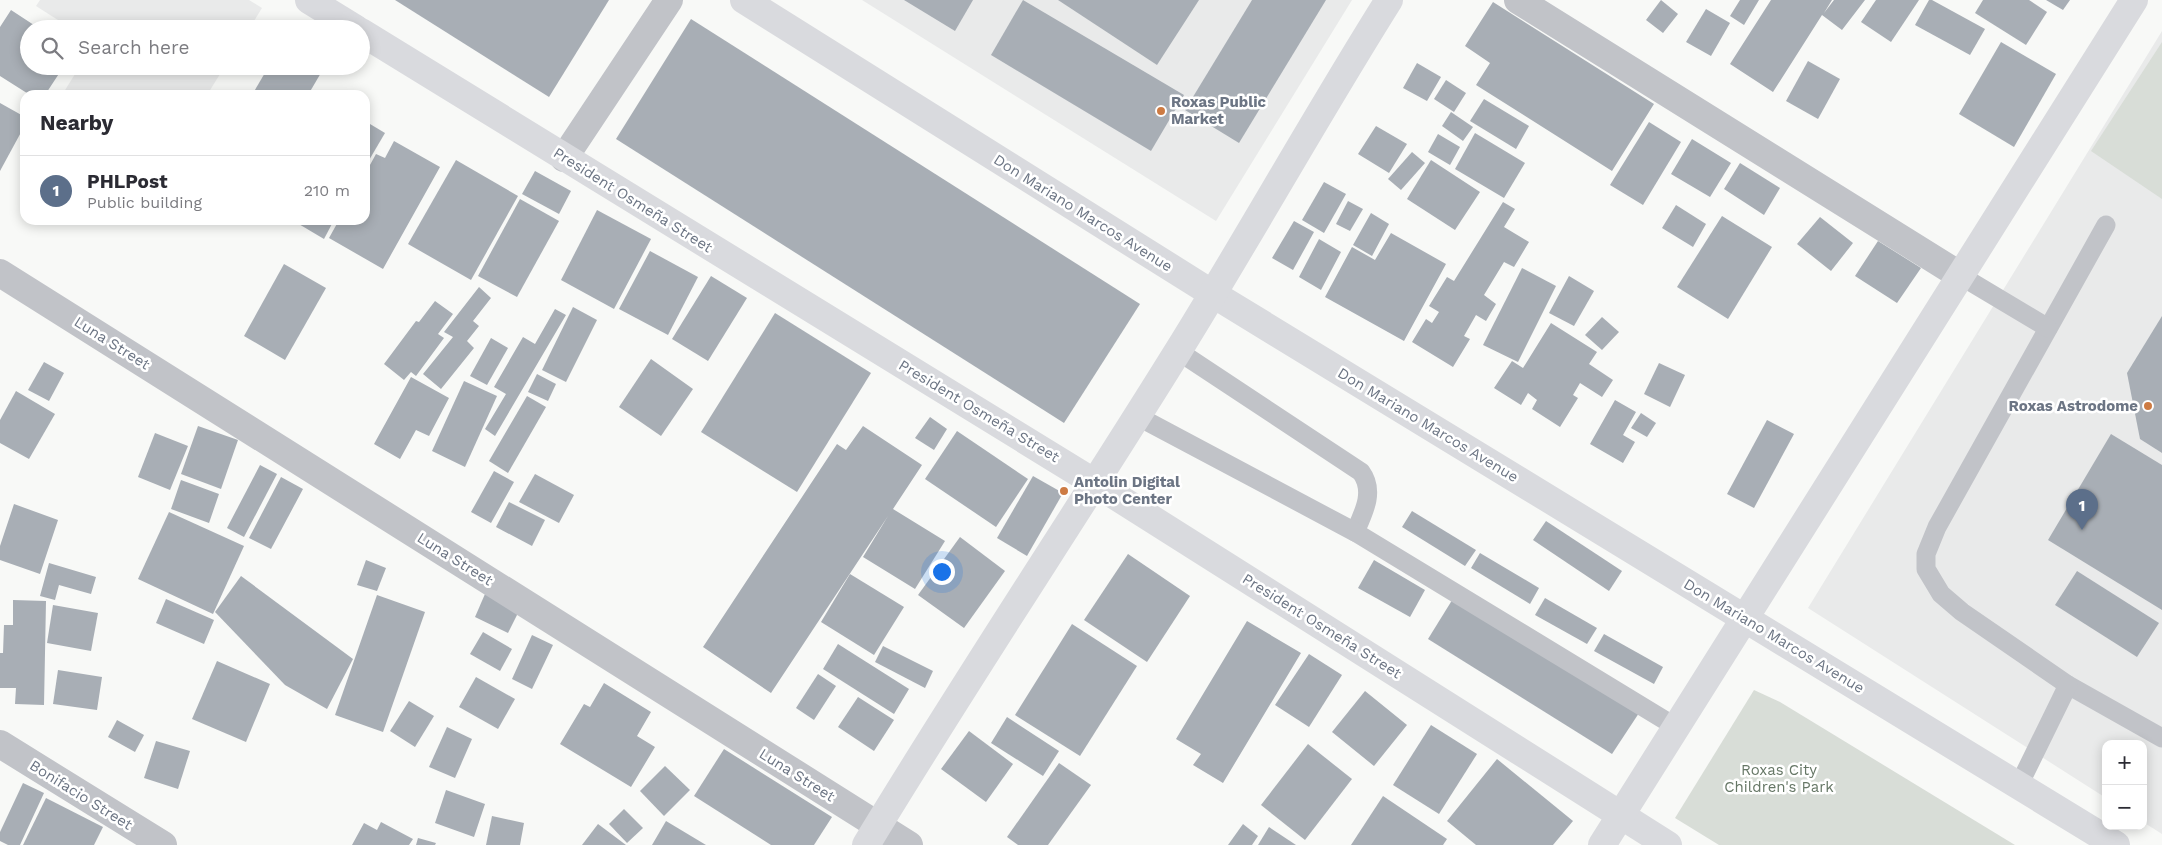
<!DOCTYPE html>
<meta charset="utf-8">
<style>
body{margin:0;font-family:"Work Sans",sans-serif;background:#f2f2f3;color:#2b2b33}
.controls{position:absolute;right:15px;bottom:15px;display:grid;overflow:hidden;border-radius:10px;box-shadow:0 2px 12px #0003}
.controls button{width:45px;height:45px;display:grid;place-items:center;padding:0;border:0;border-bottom:1px solid #e1e1e2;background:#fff;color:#2b2b33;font:25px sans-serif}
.you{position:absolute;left:941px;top:571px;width:18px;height:18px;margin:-12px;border:4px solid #fff;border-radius:50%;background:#1a73e8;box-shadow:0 0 0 8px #1a73e833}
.badge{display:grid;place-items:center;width:32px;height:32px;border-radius:50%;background:#db2777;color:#fff;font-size:16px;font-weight:700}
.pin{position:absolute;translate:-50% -41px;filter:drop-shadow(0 1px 2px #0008)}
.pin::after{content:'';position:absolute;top:26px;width:18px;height:15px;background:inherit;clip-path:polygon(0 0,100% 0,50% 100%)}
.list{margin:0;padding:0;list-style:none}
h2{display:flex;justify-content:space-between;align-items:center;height:65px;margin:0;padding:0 20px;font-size:21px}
h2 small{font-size:16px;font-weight:400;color:#7c7c81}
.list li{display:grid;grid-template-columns:32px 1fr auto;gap:15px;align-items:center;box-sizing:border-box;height:70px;padding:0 20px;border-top:1px solid #e1e1e2}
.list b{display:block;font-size:19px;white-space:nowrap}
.list p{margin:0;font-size:16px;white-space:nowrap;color:#7c7c81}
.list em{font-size:16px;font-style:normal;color:#7c7c81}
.icon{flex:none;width:28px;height:28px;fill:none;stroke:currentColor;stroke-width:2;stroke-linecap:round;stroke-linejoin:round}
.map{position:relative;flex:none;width:2162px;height:845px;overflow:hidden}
.search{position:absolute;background:#fff;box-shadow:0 2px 12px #0003;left:20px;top:20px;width:350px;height:55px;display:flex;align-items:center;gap:12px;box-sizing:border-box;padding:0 18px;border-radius:28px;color:#7c7c81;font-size:19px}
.panel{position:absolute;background:#fff;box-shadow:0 2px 12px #0003;left:20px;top:90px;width:350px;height:135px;border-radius:15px}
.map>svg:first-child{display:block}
.built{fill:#e9eaea}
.green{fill:#d8ddd7}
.building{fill:#a8aeb5}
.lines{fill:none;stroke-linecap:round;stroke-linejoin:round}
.lane{stroke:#c1c3c8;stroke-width:19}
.street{stroke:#c1c3c8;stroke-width:28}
.secondary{stroke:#d9dade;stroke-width:28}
.poi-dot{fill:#cd7b43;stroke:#fff;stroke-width:2}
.labels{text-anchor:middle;stroke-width:5;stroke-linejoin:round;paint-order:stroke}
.poi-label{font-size:15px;font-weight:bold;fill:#6c7584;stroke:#fff;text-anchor:start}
.street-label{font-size:15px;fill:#6c7584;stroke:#fff}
.park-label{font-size:15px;fill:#676;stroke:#fff}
</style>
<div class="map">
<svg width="2162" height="845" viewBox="0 0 2162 845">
<rect width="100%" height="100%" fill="#f8f9f7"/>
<!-- built -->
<g class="built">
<path d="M40,0h209l13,8 -13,21h-177l-36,-23z"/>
<path d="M862,0h490l-136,221z"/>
<path d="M2162,31v803l-19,-12v-78h-37v54l-298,-190z"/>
<path d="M80,66h145l-18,29h-145z"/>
</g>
<!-- green -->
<g class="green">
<path d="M2162,42v157l-71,-48z"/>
<path d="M1754,690l26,12 235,143h-296l-44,-27z"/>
</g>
<!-- building -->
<g class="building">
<path d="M395,0h214l-60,97z"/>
<path d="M904,0h69l-18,31z"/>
<path d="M1023,0l161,95 -33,56 -160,-96z"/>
<path d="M1058,0h141l-42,65z"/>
<path d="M1252,0h74l-87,143 -54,-33z"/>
<path d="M1661,0l17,14 -15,19 -17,-13z"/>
<path d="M1740,0h19l-15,25 -14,-9z"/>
<path d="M1771,0h61l-8,13 10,-13h31l-23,30 -20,-15 -49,77 -43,-28z"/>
<path d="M1876,0h43l-28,42 -30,-20z"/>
<path d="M1929,0h3l53,29 -15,26 -55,-30z"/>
<path d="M1983,0h46l18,12 -21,33 -51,-32z"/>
<path d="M2046,0h24l-7,10z"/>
<path d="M1493,2l161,102 -42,67 -136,-86 14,-22 -25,-17z"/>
<path d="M1706,9l24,14 -19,33 -25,-14z"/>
<path d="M11,10l29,19h-11v37h35l-19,29h-15l-30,-19v-49z"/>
<path d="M691,19l449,285 -76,119 -448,-284z"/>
<path d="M2001,42l55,32 -42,73 -55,-33z"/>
<path d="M1808,61l32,18 -22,40 -32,-18z"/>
<path d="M1417,63l24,14 -14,24 -24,-13z"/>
<path d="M269,66h56l-17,29h-56z"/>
<path d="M1446,80l20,13 -12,19 -20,-13z"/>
<path d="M1484,99l45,27 -13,23 -46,-28z"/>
<path d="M0,103l25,14v8l-25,46z"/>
<path d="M1451,112l22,15 -10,14 -21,-15z"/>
<path d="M365,121l20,12 -20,34z"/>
<path d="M1649,122l32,20 -38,63 -33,-20z"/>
<path d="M1376,126l31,18 -18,29 -31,-19z"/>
<path d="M1475,133l50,30 -21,35 -49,-29z"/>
<path d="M1438,134l22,13 -10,18 -22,-13z"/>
<path d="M1692,139l39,24 -21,34 -39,-23z"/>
<path d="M394,141l46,26 -57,102 -54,-31 10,-18h26v-46l11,-20 9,4z"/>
<path d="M1412,152l13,11 -24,27 -13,-11z"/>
<path d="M456,160l62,36 -47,84 -63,-36z"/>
<path d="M1431,160l49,32 -25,38 -48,-31z"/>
<path d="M1740,163l40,25 -16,27 -40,-26z"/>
<path d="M535,171l36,20 -12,23 -37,-20z"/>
<path d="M1324,182l22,12 -22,39 -22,-13z"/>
<path d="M520,199l39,22 -42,76 -39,-21z"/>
<path d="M1348,201l15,8 -13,22 -14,-7z"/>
<path d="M1503,202l12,7 -11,18 25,15 -15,25 -10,-5 -20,33 12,9 -10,17 -10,-6 -12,21 6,3 -17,28 -41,-25 14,-23 6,4 7,-11 -10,-6 18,-29 7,4z"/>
<path d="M1676,205l30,19 -13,23 -31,-19z"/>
<path d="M597,210l54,29 -37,70 -53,-29z"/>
<path d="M1371,213l18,11 -17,32 -19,-11z"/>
<path d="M1722,216l50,31 -44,72 -51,-32z"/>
<path d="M1820,217l33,26 -22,28 -34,-27z"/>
<path d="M292,220h42l-10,19z"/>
<path d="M1294,221l20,11 -21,38 -21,-12z"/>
<path d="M1391,233l55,31 -42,77 -79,-44 27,-50 23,13z"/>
<path d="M1319,239l22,13 -20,38 -22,-13z"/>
<path d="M1878,241l43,27 -24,35 -42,-27z"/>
<path d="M650,251l48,26 -30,58 -49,-26z"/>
<path d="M284,264l42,24 -41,72 -41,-24z"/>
<path d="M1522,268l34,18 -38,76 -35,-17z"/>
<path d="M711,276l36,22 -39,63 -36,-22z"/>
<path d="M1569,276l25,15 -20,35 -25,-13z"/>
<path d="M479,287l12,11 -18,23 6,5 -12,15 7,7 -33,41 -18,-15 30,-37 -9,-5z"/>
<path d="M435,301l18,13 -15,20 6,4 -28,38 -5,-4 -7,8 -20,-16 32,-43 3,1z"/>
<path d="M573,307l24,13 -31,62 -24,-12z"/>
<path d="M555,309l11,6 -71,121 -10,-7 21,-35 -12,-7 29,-50 12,7z"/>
<path d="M775,313l96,60 -74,119 -96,-60z"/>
<path d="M2162,316v137l-22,-14 -13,-66z"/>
<path d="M1602,317l17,15 -17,18 -17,-15z"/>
<path d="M1551,323l46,29 -8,12 24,16 -11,17 -22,-14 -7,12 5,3 -18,29 -28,-18 5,-9 -9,-7 -7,12 -27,-17 18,-27 11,7z"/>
<path d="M491,338l17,10 -21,37 -17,-9z"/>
<path d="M651,359l42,30 -32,47 -42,-29z"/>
<path d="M44,362l20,11 -15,28 -21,-11z"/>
<path d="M1659,363l26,12 -15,32 -26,-13z"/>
<path d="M537,374l19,10 -8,17 -20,-9z"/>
<path d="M411,377l38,21 -20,38 -13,-6 -16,29 -26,-15z"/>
<path d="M464,381l33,15 -32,71 -33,-16z"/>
<path d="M16,391l39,23 -26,45 -29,-16v-23z"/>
<path d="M527,396l19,11 -38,66 -19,-12z"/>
<path d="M1615,400l21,12 -13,23 12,7 -12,21 -33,-19z"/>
<path d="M1641,413l15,10 -9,14 -16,-9z"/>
<path d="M930,417l17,12 -13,21 -19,-12z"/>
<path d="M1767,420l27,14 -40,74 -27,-14z"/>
<path d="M198,426l40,14 -17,49 -40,-15z"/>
<path d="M863,426l59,39 -29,44 52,32 -30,48 -52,-32 25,-41 -117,177 -68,-46 134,-203 9,6z"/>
<path d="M957,431l71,48 -32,48 -71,-48z"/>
<path d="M155,433l33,13 -18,44 -32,-13z"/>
<path d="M2111,434l51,31v145l-114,-70z"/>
<path d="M260,465l17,9 -33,63 -17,-9z"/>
<path d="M494,471l20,11 -23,41 -20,-11z"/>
<path d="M535,474l39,21 -15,28 -40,-21z"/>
<path d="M1033,476l30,17 -36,63 -30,-18z"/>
<path d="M281,477l22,12 -32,60 -22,-11z"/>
<path d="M181,480l38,14 -10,29 -38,-14z"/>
<path d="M509,502l36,18 -13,26 -36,-19z"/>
<path d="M14,504l44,16 -18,54 -40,-14v-14z"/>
<path d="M1412,511l64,39 -11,16 -63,-39z"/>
<path d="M169,512l75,34 -31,68 -75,-35z"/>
<path d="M1546,521l76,50 -13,20 -76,-51z"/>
<path d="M960,537l45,34 -41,57 -46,-33z"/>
<path d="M1480,553l59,35 -9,16 -59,-36z"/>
<path d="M1128,554l62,42 -43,66 -63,-42z"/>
<path d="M366,560l20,8 -9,23 -20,-6z"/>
<path d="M1374,560l51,30 -15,27 -52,-29z"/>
<path d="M49,563l47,14 -5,17 -32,-9 -4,15 -15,-4z"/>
<path d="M2077,571l82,52 -22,34 -82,-52z"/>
<path d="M850,574l54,33 -30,48 -53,-33z"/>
<path d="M241,576l112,83 -26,50 -42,-24 -70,-73z"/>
<path d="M485,594l34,17 -11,22 -33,-16z"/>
<path d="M377,595l48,17 -42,120 -48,-17z"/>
<path d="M1454,597l185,116 -27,41 -184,-115z"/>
<path d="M1545,598l52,30 -10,16 -52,-29z"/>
<path d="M166,599l48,21 -10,24 -48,-21z"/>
<path d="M13,600l33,1 -2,104 -29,-1 1,-16h-16v-35h3l1,-28h9z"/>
<path d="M53,605l45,8 -7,38 -44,-8z"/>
<path d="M1247,621l54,32 -78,130 -30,-18 8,-11 -25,-15z"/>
<path d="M1072,624l65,42 -57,90 -65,-41z"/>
<path d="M483,632l29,17 -12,22 -30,-17z"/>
<path d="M1604,634l59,33 -9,17 -60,-33z"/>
<path d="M532,635l21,10 -21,44 -20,-10z"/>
<path d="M838,644l71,45 -15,25 -71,-45z"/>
<path d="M883,646l50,25 -8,17 -50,-26z"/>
<path d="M1309,654l33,21 -33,52 -34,-22z"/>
<path d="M217,661l53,23 -24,58 -54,-23z"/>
<path d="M58,670l44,7 -5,33 -44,-6z"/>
<path d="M818,674l18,12 -22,34 -18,-12z"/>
<path d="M476,677l39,22 -17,30 -39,-22z"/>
<path d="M604,683l47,29 -14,24 18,11 -24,40 -71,-43 24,-40 6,3z"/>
<path d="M1365,691l42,34 -33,41 -42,-34z"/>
<path d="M858,697l36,23 -20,31 -36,-24z"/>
<path d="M409,701l25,15 -19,31 -25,-16z"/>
<path d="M1007,717l52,34 -16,25 -52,-33z"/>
<path d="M117,720l27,15 -9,17 -27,-15z"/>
<path d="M1431,725l46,29 -38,60 -46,-29z"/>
<path d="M447,727l25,12 -17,39 -26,-11z"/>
<path d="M969,731l44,33 -27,38 -45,-33z"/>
<path d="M156,741l34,10 -12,38 -34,-11z"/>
<path d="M1308,744l44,35 -47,61 -44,-35z"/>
<path d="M724,749l108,68 -18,28h-43l-77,-49z"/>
<path d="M1497,759l76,62 -20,24h-77l-29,-24z"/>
<path d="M1059,763l32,22 -43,60h-30l-11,-8z"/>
<path d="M665,766l25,24 -26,26 -24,-25z"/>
<path d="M23,783l21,10 -24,52h-12l-8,-4v-9z"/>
<path d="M446,790l39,14 -11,33 -39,-14z"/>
<path d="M1383,796l64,43 -4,6h-92z"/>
<path d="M46,798l57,29 -9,18h-71z"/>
<path d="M624,809l19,19 -16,15 -18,-19z"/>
<path d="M492,816l32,7 -4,22h-34z"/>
<path d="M666,821l40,24h-54z"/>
<path d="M381,822l32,17 -4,6h-57l12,-22 13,7z"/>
<path d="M598,824l28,21h-44z"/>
<path d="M1243,824l15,12 -6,9h-24z"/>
<path d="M1269,827l27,18h-38z"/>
<path d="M418,838l18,5 -1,2h-19z"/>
</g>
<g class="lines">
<!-- lane -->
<g class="lane">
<path d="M2106,225l-169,302 -11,27v15l15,25 21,18 106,73 94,53"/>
<path d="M1961,276l87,52"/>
<path d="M1178,351l183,121c14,19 3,40 -6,60"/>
<path d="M1137,416l218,116 321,195"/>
<path d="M2019,785l49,-100"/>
</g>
<!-- street -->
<g class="street">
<path d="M1518,0l443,276"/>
<path d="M564,158l105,-158"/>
<path d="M0,273l909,572"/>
<path d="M0,744l163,101"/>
</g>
<!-- secondary -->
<g class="secondary">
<path d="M309,0l47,29"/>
<path d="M744,0l469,294 903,551"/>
<path d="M361,32l734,451 573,362"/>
<path d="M866,845c101,-167 209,-328 312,-494 72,-116 138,-235 211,-351"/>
<path d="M1602,845l532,-845"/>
</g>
</g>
<!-- markers -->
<g class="poi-dot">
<circle cx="1161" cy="111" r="5"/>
<circle cx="2148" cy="406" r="5"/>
<circle cx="1064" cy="491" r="5"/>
</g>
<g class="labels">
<!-- poi labels -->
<g class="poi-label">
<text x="1171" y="107">Roxas Public<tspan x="1171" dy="17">Market</tspan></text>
<text x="2138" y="411" text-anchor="end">Roxas Astrodome</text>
<text x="1074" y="487">Antolin Digital<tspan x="1074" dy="17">Photo Center</tspan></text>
</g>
<!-- street labels -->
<g class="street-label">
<text transform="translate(633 200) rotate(32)" y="5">President Osmeña Street</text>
<text transform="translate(1083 213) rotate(32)" y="5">Don Mariano Marcos Avenue</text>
<text transform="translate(112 343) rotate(32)" y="5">Luna Street</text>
<text transform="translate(979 411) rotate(31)" y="5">President Osmeña Street</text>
<text transform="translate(1428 425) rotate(31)" y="5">Don Mariano Marcos Avenue</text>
<text transform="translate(455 559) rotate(32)" y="5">Luna Street</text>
<text transform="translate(1322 626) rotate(32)" y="5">President Osmeña Street</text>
<text transform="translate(1774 636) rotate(31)" y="5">Don Mariano Marcos Avenue</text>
<text transform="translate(797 775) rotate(32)" y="5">Luna Street</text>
<text transform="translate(81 795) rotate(32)" y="5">Bonifacio Street</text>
</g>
<!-- park labels -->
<g class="park-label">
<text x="1779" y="775">Roxas City<tspan x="1779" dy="17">Children's Park</tspan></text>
</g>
</g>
</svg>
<div class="controls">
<button>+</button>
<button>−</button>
</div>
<div class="you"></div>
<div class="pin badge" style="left:2082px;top:530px;background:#5c6f8a">1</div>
<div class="search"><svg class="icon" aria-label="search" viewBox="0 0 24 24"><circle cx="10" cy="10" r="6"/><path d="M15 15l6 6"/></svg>Search here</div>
<section class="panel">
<h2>Nearby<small></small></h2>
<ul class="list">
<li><span class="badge" style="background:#5c6f8a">1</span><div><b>PHLPost</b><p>Public building</p></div><em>210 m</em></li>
</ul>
</section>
</div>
